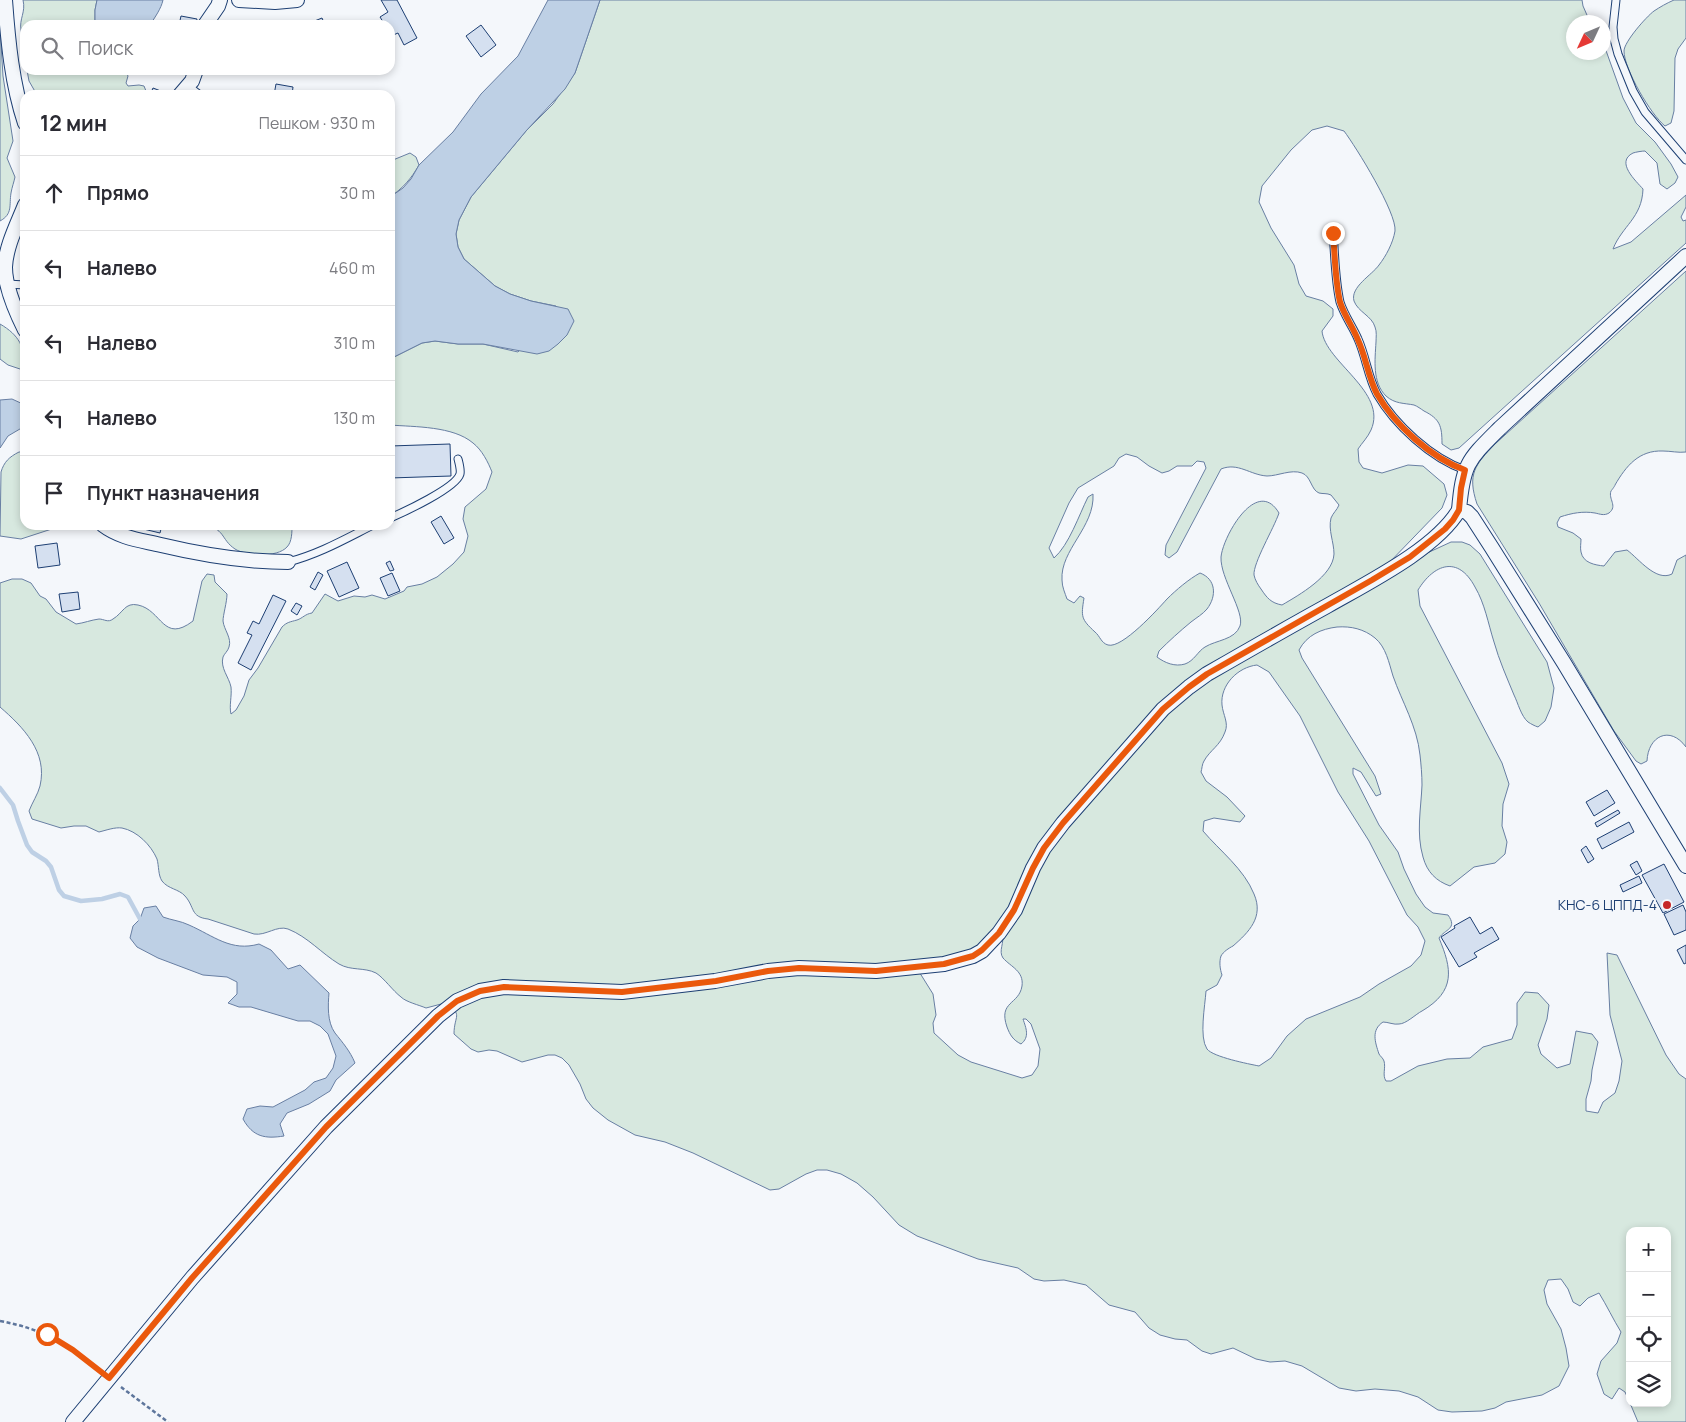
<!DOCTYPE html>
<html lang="ru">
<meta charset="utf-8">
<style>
body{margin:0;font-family:Manrope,sans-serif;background:#f2f2f3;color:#2b2b33}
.controls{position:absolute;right:15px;bottom:15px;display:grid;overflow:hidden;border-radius:10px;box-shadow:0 2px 8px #0003}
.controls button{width:45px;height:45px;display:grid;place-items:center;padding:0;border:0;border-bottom:1px solid #e1e1e2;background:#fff;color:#2b2b33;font:25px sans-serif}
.compass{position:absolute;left:1566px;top:15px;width:45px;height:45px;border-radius:50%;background:#fff;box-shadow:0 2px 8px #0003;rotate:226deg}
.stop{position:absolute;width:15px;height:15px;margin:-11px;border:4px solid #ea580c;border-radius:50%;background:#fff}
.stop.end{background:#ea580c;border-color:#fff;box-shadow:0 1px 5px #0008}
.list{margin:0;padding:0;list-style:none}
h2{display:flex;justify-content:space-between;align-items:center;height:65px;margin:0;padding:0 20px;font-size:21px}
h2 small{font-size:16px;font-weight:400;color:#7c7c81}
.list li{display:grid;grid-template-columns:32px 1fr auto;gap:15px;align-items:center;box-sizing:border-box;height:75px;padding:0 20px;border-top:1px solid #e1e1e2}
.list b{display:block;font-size:19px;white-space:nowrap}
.list em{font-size:16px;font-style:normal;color:#7c7c81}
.icon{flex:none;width:28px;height:28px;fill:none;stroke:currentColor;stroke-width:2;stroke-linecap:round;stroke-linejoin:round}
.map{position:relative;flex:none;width:1686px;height:1422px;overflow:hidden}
.search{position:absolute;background:#fff;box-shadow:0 2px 8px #0003;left:20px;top:20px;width:375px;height:55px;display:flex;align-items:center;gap:12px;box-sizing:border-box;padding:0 18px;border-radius:15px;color:#7c7c81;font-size:19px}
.panel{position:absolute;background:#fff;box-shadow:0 2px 8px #0003;left:20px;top:90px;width:375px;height:440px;border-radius:15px}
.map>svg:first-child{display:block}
.green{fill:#d7e8df;stroke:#687fa3;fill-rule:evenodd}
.water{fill:#bed0e5;stroke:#687fa3}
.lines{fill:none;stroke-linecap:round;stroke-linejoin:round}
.stream{stroke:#bed0e5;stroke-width:4.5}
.building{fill:#d5e0f0;stroke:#1d3f73}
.service-casing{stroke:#1d3f73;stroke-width:9}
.minor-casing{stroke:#1d3f73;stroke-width:16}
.path{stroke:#5e769c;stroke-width:2.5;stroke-dasharray:4 2.5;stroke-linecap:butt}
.service{stroke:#f4f7fb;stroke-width:7}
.minor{stroke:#f4f7fb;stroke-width:14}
.route{stroke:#ea580c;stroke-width:6}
.poi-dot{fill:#c62828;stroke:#f4f7fb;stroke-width:2}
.labels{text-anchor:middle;stroke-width:4;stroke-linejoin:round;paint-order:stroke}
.poi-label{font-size:14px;fill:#1d3f73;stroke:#f4f7fb;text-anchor:end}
</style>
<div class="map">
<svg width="1686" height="1422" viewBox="0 0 1686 1422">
<rect width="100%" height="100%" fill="#f4f7fb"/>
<!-- green -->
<g class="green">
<path d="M23,0h74l-2,10v15h-70v18c-1,-4 -4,-9 -4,-13 -2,-11 5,-18 2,-30z"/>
<path d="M600,0h982l1,6 7,16h-16v30h30v-7l19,53 13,25 19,19 16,22 7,13 -3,6 -8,6 -7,-5 -3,-21 -12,-12c-3,0 -9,1 -12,2 -18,9 3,28 10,36 -1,29 -21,37 -30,60l18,-7 55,-47v12l-5,10 2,4 3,-1v23l-227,205 -8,2 -9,-6c0,-18 -2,-25 -18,-33 -3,-2 -7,-5 -10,-6 -10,-2 -19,-1 -28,-9 -14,-14 -11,-36 -10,-54 0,-5 1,-10 -1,-15 -3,-11 -17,-15 -21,-26 -4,-14 18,-26 25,-36 7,-9 14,-22 16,-34 2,-18 -39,-84 -51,-100l-17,-5 -15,4 -21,20 -29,36 -3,16 12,26 23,37 5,19 7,12 17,5 10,8v7l-11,15c3,31 66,61 49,99 -3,7 -9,13 -13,19l1,13 4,6 19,5 26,-8 15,1 21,18 3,11 -5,13 -57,59 40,-13 26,-12h11l8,3 10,9 67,108 7,26 -3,19 -6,14 -7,6c-3,-1 -7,-3 -10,-5 -7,-6 -10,-19 -14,-27 -7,-17 -15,-35 -20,-53 -6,-19 -9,-38 -19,-55 -17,-32 -41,-23 -57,3l2,16 82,157 7,21 -6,20 -1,22 5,16 -2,12 -10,9 -21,4 -24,19c-14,-5 -23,-14 -27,-29 -7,-24 -2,-48 -1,-72 0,-10 -1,-21 -2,-30 -3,-29 -18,-53 -27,-79 -4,-13 -7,-29 -18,-38 -11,-9 -24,-12 -38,-11 -16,2 -30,8 -38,23l3,8 73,118 6,18 -5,2 -15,-24 -8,-4v6l26,51 19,27 6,17 12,25 9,13 8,6 15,2c10,14 -3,14 -9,23 13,31 17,53 -17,73 -6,3 -16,13 -23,13 -5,1 -11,-2 -16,-2 -12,8 -8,20 -4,32 1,2 4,4 5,7 2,7 -2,14 2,20h5l27,-15 29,-7 23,-1 13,-11 29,-8 5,-14v-22l8,-11 13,1 11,12 -2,14 -9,26 3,9 16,14 13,-4 6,-33 16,3 6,8 -6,28 -1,11 -5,18v12l12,2 5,-11 12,-9 4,-12 3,-20 -12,-46 -3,-62 10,2 49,100 13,19 7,5v343h-48l-8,-19h37v-172h-37v172l-5,-11 -6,-4 -7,11 -8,-5 -7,-20 4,-13 16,-18 4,-11c-8,-13 -14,-26 -22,-39l-11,5 -8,8 -7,-4 -5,-13 -7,-10 -13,1 -4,10 3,14 14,25 5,19 3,18 -10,20 -17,9 -36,7 -11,6 -13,3 -30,1 -14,-2 -20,-13 -19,-6 -24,-2 -19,2 -17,-3 -37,-22 -17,-5 -15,1 -14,-3 -23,-11 -22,6 -9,-3 -15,-11 -12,-1 -15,-4 -11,-7 -14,-16 -26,-7 -23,-20 -22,-5 -20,1 -10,-2 -16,-11 -40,-9 -61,-23 -18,-11 -26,-28 -16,-14 -16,-9 -14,-4h-10l-11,4 -27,15 -9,1 -77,-37 -28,-11 -30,-7 -27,-15 -15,-12 -7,-9 -6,-15 -11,-19 -7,-7 -7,-3h-7l-26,7 -25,-11 -8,-1 -11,2 -7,-3 -17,-15c0,-19 10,-19 -9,-31l-19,5c-7,-3 -20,-6 -25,-11 -8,-6 -17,-19 -25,-24 -12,-6 -25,-2 -37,-9 -18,-11 -31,-27 -51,-35 -11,-4 -22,7 -34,5l-46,-15c-18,-2 -13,-12 -23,-23 -6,-7 -17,-7 -23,-15 -4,-6 -3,-15 -5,-22 -6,-14 -20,-28 -35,-31 -7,-1 -15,2 -23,4l-13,-6h-12l-13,2 -29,-9 -3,-8c3,-8 9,-17 11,-25 8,-34 -17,-59 -40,-79v-124l12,-4h10l9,4 9,13 6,3 10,13 20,12c8,-1 15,-4 23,-5 5,0 9,4 14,0 10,-6 12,-17 25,-14 24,5 25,39 55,16l9,-40 5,-7 7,1 1,7 12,12c0,8 -4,21 -4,27 1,9 9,17 6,26 -1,4 -5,7 -6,10 -3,11 6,20 8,30 1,9 -2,19 0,27l5,-4 8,-14 5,-16 9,-12 24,-41c5,-5 8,-5 15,-7 6,-2 8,-6 15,-7l13,-19 13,7 16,-5 11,1 7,-2 13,4 19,-8 3,-4 15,-3 15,-7 16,-13 11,-12 4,-16 -5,-17 2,-12 21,-18 6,-17c-4,-10 -10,-22 -19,-29 -20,-17 -58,-16 -83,-18v-66l32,-16 13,-2 23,3h25l35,8 38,-46 -25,-5 -21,-7 -15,-8 -31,-27 -6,-12 -2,-13 3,-14 12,-23 55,-66 27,-27 22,-31zM1126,454l11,3 12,9 13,7 7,-2 8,-5h15l5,-5 7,1 2,6 -40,77 -1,10 4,3 8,-6 44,-83c17,-7 29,6 46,7 11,0 24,-7 35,-3 9,3 9,17 17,20 4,1 8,0 12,2l8,10c-2,5 -6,8 -8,13 -3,12 3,24 3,36 -1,22 -35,41 -52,51 -11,-2 -15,-7 -21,-16 -3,-4 -6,-9 -7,-14 -1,-12 20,-47 25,-62 -22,-37 -56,23 -58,44 -1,21 24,55 19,69 -5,14 -24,14 -35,21 -7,4 -11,14 -20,17 -10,3 -20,-1 -28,-7l2,-6c10,-10 21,-20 32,-29 5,-4 12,-8 16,-13 10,-13 9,-30 -7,-36 -11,6 -24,17 -33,26 -9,10 -45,50 -59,46 -7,-2 -8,-9 -13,-13 -14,-13 -14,-15 -11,-34l-4,-2 -6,7 -7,-4c-2,-6 -5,-12 -5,-19 -2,-30 33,-53 31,-86l-5,3c-9,18 -19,48 -34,61l-5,-10 20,-45 9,-15 36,-22 5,-8zM1257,665l12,7 31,44 38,76 31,49 38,74 11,12 7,14 -4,14 -10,11 -32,18 -19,13 -54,22 -19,17 -16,22 -12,8c-10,-2 -46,-9 -52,-17 -8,-12 -2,-43 -1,-58l11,-6 5,-10c-2,-6 -3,-13 -1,-19 2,-4 8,-8 12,-10 16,-14 31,-29 21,-52 -10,-25 -34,-43 -51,-63l1,-10 10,-3 26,4 5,-6 -18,-19 -21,-16 -5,-9c1,-3 1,-8 3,-11 6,-11 16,-15 21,-29 4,-9 -2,-17 -3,-27 -2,-20 16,-38 35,-40zM1002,935c3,7 -4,16 1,23 8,9 21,13 19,28 -3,19 -24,15 -15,41 3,8 6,13 14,17 9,-7 5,-16 2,-25h3l5,5 9,25 -2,17 -6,9 -10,3 -51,-16 -13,-7 -24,-22 -1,-10 3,-8 -3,-21 -15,-24 61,-22z"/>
<path d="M1674,0h12v38l-8,11 -3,9 -1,53 -3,12 -6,3c-14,-11 -41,-57 -41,-75 0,-9 22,-34 30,-40 6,-4 13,-8 20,-11z"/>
<path d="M0,28l3,48 10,65 -6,17 8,19c-1,5 -3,10 -4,16 -2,12 2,21 -11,28z"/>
<path d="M27,70h98l3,6 -2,7 2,3 11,-1 5,1 2,5 -2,4h-107l-8,-14z"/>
<path d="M410,153l6,4 3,8c-8,14 -16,23 -29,32v-25l3,-12z"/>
<path d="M1686,271v181c-8,1 -15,-1 -23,-1 -24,-1 -37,15 -48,34 0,1 -4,6 -4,6 -3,8 7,15 -2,22 -5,3 -9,1 -14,0 -12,-2 -23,0 -35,4l-3,6 1,4 15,6 8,6c0,4 -1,9 0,13 2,11 14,13 23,14l11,-14 12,-2c12,9 29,32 45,24l5,-14 9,-5v192c-16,-22 -38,-11 -39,14l-6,3 -5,-3 -22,-30 -75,-128 -62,-99c-10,-30 -2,-39 18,-60z"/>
<path d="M0,324c19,11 25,23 25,44l-2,2 -15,-5 -8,-6z"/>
<path d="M19,452h6v73h39l-43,14 -21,-3 1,-64c3,-10 8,-15 18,-20z"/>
<path d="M202,525h90c0,7 0,17 -5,22 -10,11 -41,9 -52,2 -15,-10 -9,-21 -33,-24z"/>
</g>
<!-- water -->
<g class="water">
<path d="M97,0h66c-2,9 -8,17 -13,25h-55v-15z"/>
<path d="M548,0h52l-25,73 -10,16 -39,42 -55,66 -12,23 -3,14 2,13 6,12 31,27 15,8 21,7 37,8 6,12 -7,14 -9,9 -9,7 -12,3 -54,-10h-25l-23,-3 -13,2 -32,16v-162l13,-9 8,-9 8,-14 34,-33 28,-38 37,-38z"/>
<path d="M12,399l13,6v21l-17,10 -8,12v-48z"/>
<path d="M156,906l7,11c8,3 18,4 26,8 25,11 42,27 70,19l12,6 17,19 12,-4 29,28c-1,12 -2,29 6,40 8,10 15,18 20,30l-19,17 -6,11 -21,13 -22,9 -7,11 4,12c-19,3 -31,1 -41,-17l4,-10 13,-3 13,1 32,-17 9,-8 12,-4 7,-10 3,-12 -8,-22 -8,-8 -10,-5h-12l-47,-14h-12l-11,-4 9,-9v-12l-10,-5 -24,-2 -45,-17 -21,-11 -7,-9 3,-12 7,-7 4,-11z"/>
</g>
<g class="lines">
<!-- stream -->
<path class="stream" d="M0,788l13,17 5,16 9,24 5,7 14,9 5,6 8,23 5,6 17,5 21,-2 18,-5 8,3 12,22"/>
</g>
<!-- building -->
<g class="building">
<path d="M381,0h16l20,38 -13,7 -6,-12 -7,3 -1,-11h-5l-5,-8 8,-5z"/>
<path d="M181,16l16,3 -1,6h-17z"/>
<path d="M322,18l3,7h-18v-1z"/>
<path d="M481,25l15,20 -15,12 -15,-21z"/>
<path d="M276,84l17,3 -1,8h-18z"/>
<path d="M153,88l13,5 -1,2h-15z"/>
<path d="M450,444l1,32 -61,2v-32z"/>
<path d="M441,516l13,22 -10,6 -13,-22z"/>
<path d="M132,525h30l-2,8 -29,-7z"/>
<path d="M57,543l3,22 -22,3 -3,-22z"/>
<path d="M390,561l4,9 -4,1 -4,-8z"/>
<path d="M347,562l12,26 -20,9 -12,-26z"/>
<path d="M318,572l5,3 -8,15 -5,-3z"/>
<path d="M392,573l8,18 -12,5 -8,-18z"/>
<path d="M78,592l2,17 -18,3 -3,-18z"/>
<path d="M273,595l13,6 -35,69 -13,-7 14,-28 -5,-2 6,-12 6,3z"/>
<path d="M296,603l6,3 -5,9 -6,-4z"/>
<path d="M1607,790l8,13 -21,13 -8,-14z"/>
<path d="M1618,810l2,3 -23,14 -2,-4z"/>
<path d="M1629,822l5,10 -32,17 -5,-10z"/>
<path d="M1586,846l8,13 -6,4 -7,-13z"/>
<path d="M1637,861l5,10 -6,4 -6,-10z"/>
<path d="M1664,864l20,38 -21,11 -21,-38z"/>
<path d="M1639,876l3,7 -19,9 -3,-7z"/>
<path d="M1683,905l3,7v18l-12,5 -10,-21z"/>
<path d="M1470,917l10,17 12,-7 7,12 -25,14 3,4 -18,10 -18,-30 14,-9 -1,-2z"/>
<path d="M1686,945v18l-2,1 -7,-14z"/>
</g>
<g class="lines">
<!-- service casing -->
<g class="service-casing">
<g id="service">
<path d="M1616,0l-3,27 1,12 4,15 15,37 12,21 41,48"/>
<path d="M188,86l12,9"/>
<path d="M1333,233c2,23 2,47 7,69 4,13 13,25 18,37 8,18 10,38 19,55 18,31 54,64 88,76"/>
<path d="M7,284l18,1"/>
<path d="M390,518c14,-6 66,-30 70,-44 1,-4 -1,-11 -2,-15"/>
<path d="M288,562c31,-8 57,-23 85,-37"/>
</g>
</g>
<!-- minor casing -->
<g class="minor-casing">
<g id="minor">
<path d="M5,0c3,41 7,84 20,123"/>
<path d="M239,0l36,2 22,-2"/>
<path d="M205,25l13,-19 2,-6"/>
<path d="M180,95l12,-14 4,-11"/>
<path d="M25,205c-8,20 -19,41 -20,62 0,21 11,45 20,63"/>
<path d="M1686,256l-186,172c-32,32 -37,35 -41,82l8,2 5,5 20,31 72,115 122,203"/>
<path d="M103,525c17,13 37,15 58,20 42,10 84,17 127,17"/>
<path d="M73,1422l119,-144 134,-151 112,-111 19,-15 23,-10 24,-4 118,5 93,-11 53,-10 31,-3 77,3 68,-7 29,-8 9,-5 17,-18 16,-23 18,-42 11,-20 19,-25 100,-114 26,-22 18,-13c40,-23 80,-46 120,-68 40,-23 109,-57 132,-96"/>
</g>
</g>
<!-- path -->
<g class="path">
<path d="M0,1321c43,8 65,22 99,49"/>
<path d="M121,1387l47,35"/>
</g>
<!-- service -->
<use href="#service" class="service"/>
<!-- minor -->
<use href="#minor" class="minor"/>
</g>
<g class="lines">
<!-- route -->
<path class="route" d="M47,1334l26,16 36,28 83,-100 134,-151 112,-111 19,-15 23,-10 24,-4 118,5 94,-11 52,-10 31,-3 77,3 68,-7 29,-8 9,-6 17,-17 15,-23 19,-42 11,-20 19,-25 100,-114 26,-22 18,-13 165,-94 38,-23 35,-28 8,-9 6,-10 2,-22 4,-18c-34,-12 -70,-45 -88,-76 -9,-17 -11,-37 -19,-54 -5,-13 -14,-25 -18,-38 -5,-22 -5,-46 -7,-69"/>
</g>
<!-- markers -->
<circle class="poi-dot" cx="1667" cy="905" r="5"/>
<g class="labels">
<!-- poi labels -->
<g class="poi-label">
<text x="1657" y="910">КНС-6 ЦППД-4</text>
</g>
</g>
</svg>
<div class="controls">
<button>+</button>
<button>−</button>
<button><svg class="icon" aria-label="locate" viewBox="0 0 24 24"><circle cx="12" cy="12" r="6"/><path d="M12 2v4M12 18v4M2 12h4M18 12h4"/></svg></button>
<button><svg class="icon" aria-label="layers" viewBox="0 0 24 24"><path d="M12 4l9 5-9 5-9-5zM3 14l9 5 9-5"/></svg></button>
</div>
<svg class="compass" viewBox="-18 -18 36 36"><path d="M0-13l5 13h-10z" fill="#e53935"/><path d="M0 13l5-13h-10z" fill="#7c7c81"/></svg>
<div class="stop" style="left:47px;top:1334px"></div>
<div class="stop end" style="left:1333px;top:233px"></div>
<div class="search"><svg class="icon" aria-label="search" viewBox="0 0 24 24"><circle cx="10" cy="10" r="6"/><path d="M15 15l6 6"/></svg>Поиск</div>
<section class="panel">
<h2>12 мин<small>Пешком · 930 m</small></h2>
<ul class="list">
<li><svg class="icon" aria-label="ahead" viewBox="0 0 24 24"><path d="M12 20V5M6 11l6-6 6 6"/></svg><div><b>Прямо</b></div><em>30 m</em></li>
<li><svg class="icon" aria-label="left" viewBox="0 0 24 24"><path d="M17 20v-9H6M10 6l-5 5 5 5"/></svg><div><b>Налево</b></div><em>460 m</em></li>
<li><svg class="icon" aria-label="left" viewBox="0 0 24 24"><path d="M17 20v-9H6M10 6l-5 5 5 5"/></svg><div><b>Налево</b></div><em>310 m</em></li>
<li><svg class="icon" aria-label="left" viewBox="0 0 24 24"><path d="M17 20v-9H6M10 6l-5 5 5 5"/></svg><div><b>Налево</b></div><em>130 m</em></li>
<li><svg class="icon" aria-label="arrive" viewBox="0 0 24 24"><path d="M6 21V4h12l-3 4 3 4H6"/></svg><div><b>Пункт назначения</b></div></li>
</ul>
</section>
</div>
